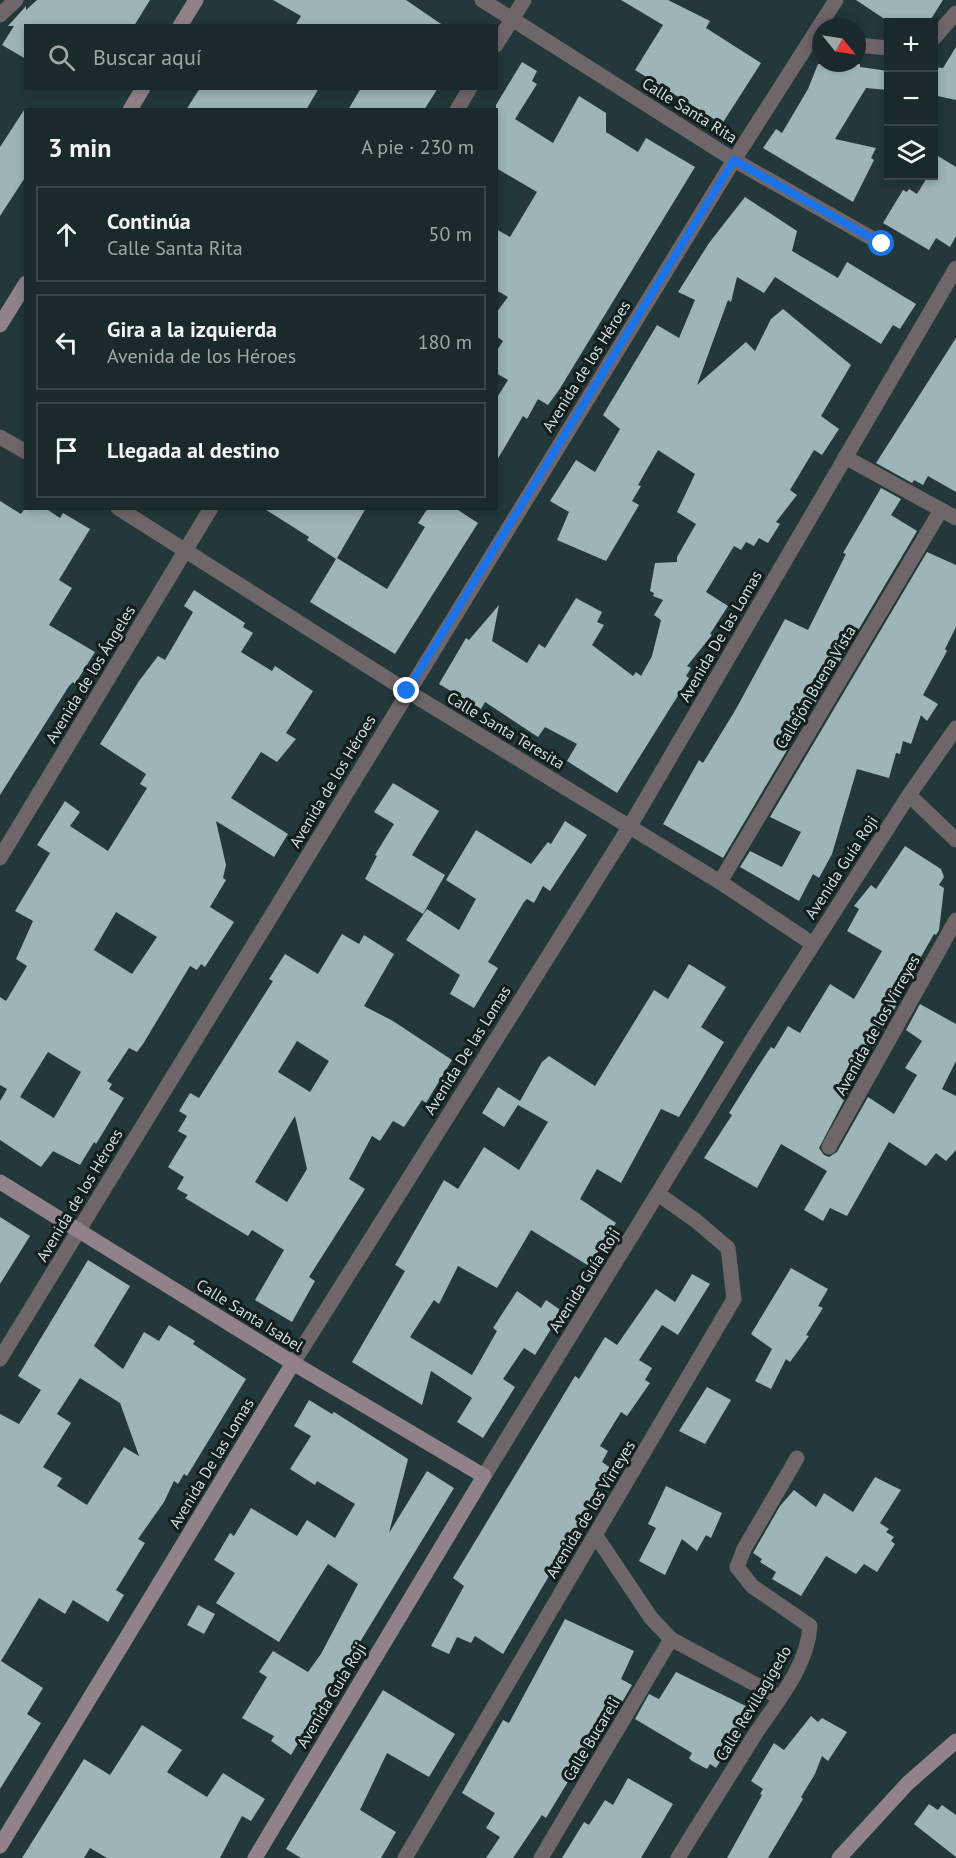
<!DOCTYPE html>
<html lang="es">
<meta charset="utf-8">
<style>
body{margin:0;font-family:"PT Sans",sans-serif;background:#273638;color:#f1f3f6}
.controls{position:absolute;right:18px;top:18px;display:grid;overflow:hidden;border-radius:0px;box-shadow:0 3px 9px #0003}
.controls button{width:54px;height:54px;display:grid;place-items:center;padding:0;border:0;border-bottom:2px solid #384648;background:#1a2a2c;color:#f1f3f6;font:30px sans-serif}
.compass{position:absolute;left:812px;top:18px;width:54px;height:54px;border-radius:50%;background:#1a2a2c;box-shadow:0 3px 9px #0003;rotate:120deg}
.stop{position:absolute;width:18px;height:18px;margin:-14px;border:4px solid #1a73e8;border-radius:50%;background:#fff}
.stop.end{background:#1a73e8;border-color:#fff;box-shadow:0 2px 6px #0008}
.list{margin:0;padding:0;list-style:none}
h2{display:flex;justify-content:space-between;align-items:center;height:78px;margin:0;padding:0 24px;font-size:26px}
h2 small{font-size:20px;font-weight:400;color:#9fa7a9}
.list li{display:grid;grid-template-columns:39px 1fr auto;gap:18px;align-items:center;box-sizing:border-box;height:96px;margin:0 12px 12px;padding:0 12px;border:2px solid #384648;border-radius:0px}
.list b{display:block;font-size:22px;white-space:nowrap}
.list p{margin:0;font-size:20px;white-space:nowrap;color:#9fa7a9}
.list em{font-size:20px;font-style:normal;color:#9fa7a9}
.icon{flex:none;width:33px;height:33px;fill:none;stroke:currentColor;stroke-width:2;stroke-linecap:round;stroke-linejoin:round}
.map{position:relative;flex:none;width:956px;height:1858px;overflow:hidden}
.search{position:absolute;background:#1a2a2c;box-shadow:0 3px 9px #0003;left:24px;top:24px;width:474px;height:66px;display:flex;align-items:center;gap:15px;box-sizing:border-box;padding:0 21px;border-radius:0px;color:#9fa7a9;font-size:22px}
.panel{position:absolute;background:#1a2a2c;box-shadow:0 3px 9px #0003;left:24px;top:108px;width:474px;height:402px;border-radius:0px}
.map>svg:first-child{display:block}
.building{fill:#9db5b7;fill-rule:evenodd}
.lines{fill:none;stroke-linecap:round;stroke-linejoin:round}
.street{stroke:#6f666a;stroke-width:15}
.secondary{stroke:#908288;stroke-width:15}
.route{stroke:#1a73e8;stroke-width:8}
.labels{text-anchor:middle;stroke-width:6;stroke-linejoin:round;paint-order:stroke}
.street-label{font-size:16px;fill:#cfdcdd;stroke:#141d1e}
</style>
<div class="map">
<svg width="956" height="1858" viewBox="0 0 956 1858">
<rect width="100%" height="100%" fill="#23383a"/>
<!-- building -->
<g class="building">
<path d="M37,0h113l-16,26h-108v33l-24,-14 12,-19h-6l18,-20v4z"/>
<path d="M273,0h133l38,26h-149l6,-10z"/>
<path d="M621,0h47l42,21 -4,7 55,35 -39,61 -87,-54 28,-45z"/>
<path d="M856,0h87l-14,22h-40z"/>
<path d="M956,47v53l-23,-5v-28l10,1z"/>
<path d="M522,62l15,9 -5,10 5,3 -22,35 38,24 26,-47 27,17v19l32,20 8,-14 49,29 -136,223 -11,15 -10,-6 -11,20 -4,-3 -27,46v-63l12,-19 -12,-7v-21l7,-11 -7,-5v-23l12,-16 -12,-7v-61l14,8 27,-45 -41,-24v-63z"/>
<path d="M818,64h42v3l28,4v19l-22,-2 -31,51 41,9 -5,10 3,2 -21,42 -90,-54 13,-19 6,4 26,-44z"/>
<path d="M200,88h119l-13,22h-120z"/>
<path d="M361,88h77l-14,22h-76z"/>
<path d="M26,107v69l-26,40v-69z"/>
<path d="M933,153l23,14v69l-6,11 -14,-9 -7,12 -46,-27 20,-33 4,2 2,-3 8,5 11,-18h5z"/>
<path d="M745,197l52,34 -5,20 46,27 9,-16 69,42 -16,25 -7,-4 -12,19 -106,-67 -11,16 -27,-16 -6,25 -3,-2 -31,85 49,-43 9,9 16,-32 12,-10 68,56 -30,51 18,13 -17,26 -8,-5 -24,40 7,5 -21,27 4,2 -12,19 -9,-5 -5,8 -8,-4 -5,8 -7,-4 -28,46 22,14 -18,28 2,1 -25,31 4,2 -5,8 3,2 -72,115 -50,-32 10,-17 -32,-17 -7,10 -53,-35 -4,7 -42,-25 27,-46 3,2 30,-35 -7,36 35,22 12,-19 6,4 31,-50 26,14 -5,10 7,3 -12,20 41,31 3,-4 5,4 11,-20 9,-36 -7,-5 9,-15 -10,-4 1,-3 -4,-2 5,-28 22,-1v-5l19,-33 -19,-12 18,-38 -37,-24 -20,35 3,1 -9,15 7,4 -33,56 -49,-21 12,-28 -19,-11 26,-41 19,12 25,-43 -17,-14 54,-90 22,13 16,-38 -17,-8 31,-49z"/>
<path d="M956,338v154l-28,-16 -5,9 -9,-5 -2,3 -36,-20z"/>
<path d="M881,488l20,11 -10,16 26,16 -194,327 -60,-34 36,-64 4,3 33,-54 49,-90 23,11 38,-76 -3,-1z"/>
<path d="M0,501l21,13 4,-6h20l15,10 3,-5 27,16 -31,51 13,8 -23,37 46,27 -20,32 -2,-2 -4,4 -69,109z"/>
<path d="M263,508h103l-29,50 50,31 38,-62 -7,-4 10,-15h27l23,15 -83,131 -85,-52 26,-43 -29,-19 2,-3z"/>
<path d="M927,552l29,13v62l-11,22 2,2 -24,44 15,9 -11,17 -6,-6 -10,29 -8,-3 -3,13 -4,-1 -7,25 -32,-9 -25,85 -13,24 -6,-4 -14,27 -59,-34 10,-16 32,16 19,-35 -31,-15z"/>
<path d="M194,590l51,33 -2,4 10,6 -12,19 31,19 3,-5 38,25 -27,42 10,6 -19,23 -16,-10 -30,46 57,36 -14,23 -58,-36 10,44 -3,13 3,2 -16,27 24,15 -29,45 -4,-3 -4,6 -7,-4 -47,78 -6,8 -8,-4 -22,33 5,3 -3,5 15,9 -28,46 -2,-2 -14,23 -27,-14 -12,16 -41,-27v-39l7,-12 -7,-4v-88l6,4 21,-35 -11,-7 17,-38 -18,-10 35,-58 -13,-8 28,-44 15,11 -10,14 38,25 39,-63 -7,-4 6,-10 -46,-30 39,-63 19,-25 7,4 28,-48 -9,-6zM116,912l41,25 -25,37 -38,-24zM48,1052l33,20 -27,46 -34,-21z"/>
<path d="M393,783l46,28 -27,44 33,20 -22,39 -58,-35 12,-23 -2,-1 19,-31 -20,-12z"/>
<path d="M565,821l22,14 -37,56 -7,-5 -9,17 -7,-4 -3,3 -36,60 10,6 -24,40 -24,-14 10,-19 -54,-35 21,-31 32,21 17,-31 -30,-19 30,-50 55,34 17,-22 3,2z"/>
<path d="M905,846l36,23 3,8 -5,8 5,3 -5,42 -3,5 -2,-1 -20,35 -25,51 -3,-3 -40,67 5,3 -32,61 5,7 5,2 8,-5 31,-55 26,17 23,-39 -12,-7 17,-27 -16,-11 14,-26 36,20v37l-14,28 14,7v54l-10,11 -10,-8 -10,13 -37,-24 -42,74 -17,-8 -7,13 -19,-11 23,-39 -46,-27 -24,44 -53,-30 28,-43 -3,-2 28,-45 14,-21 3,2 14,-23 12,7 30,-49 24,15 28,-48 -35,-20 12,-22 -5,-3 17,-21 5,4z"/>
<path d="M342,934l17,10 5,-9 30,19 -30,52 29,15 59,39 -26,43 -4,-3 -18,27 -11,-6 -13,20 -8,-5 -23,43 16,10 -56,88 6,4 -23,41 -37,-22 29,-50 -32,-20 -4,6 -63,-38 3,-3 -11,-6 7,-12 -16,-10 19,-31 -9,-5 9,-15 -8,-5 11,-18 9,5 74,-117 -4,-2 16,-25 33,20zM297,1041l32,20 -19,31 -32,-20zM295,1116l12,53 -20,33 -32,-20z"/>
<path d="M689,964l37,23 -25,40 23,15 -45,75 -18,-8 -40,74 -24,-14 -17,30 36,24 -27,43 -58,-36 -34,58 -39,-22 -19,38 -5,-4 -24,37 62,38 25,-44 -4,-3 24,-37 24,17 5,-8 16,11 -27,44 -11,-7 -21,31 12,8 -32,51 -26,-16 15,-24 -41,-27 -9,34 -70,-43 53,-91 -10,-6 49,-85 14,9 26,-42 35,23 29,-48 -30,-17 -14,22 -22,-14 16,-26 22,14 22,-39 7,-6 46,30 59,-96 14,9z"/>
<path d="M0,1217l30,19 -30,48z"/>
<path d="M88,1260l42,26 -36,60 29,23 21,-37 15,9 10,-16 26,16 -2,3 53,35 -59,97 -3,-2 -6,10 -4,-3 -10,21 -26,37 7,4 -29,47 8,5 -16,27 -35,-22 -8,14 -26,-16 -38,63 42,27 -16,26 14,9 -41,66v-375l19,10 22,-34 -23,-14zM80,1378l40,25 19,53 -15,-9 -37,58 -30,-19 5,-8 -19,-11 28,-44 -14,-9z"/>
<path d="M791,1268l37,21 -10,17 5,2 -17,27 3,1 -19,26 -4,-3 -15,30 -16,-8 17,-32 -21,-15z"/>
<path d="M692,1274l18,10 -32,51 -16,-10 -23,35 13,8 -7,12 5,3 -23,33 -6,-4 -21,34 8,5 -6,11 10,7 -109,185 -28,-18 -4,7 -14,-6 -8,17 -18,-8 33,-60 -11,-8 122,-202 4,3 26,-42 12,8 39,-56 19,13z"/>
<path d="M707,1387l24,13 -26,44 -26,-13z"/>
<path d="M309,1400l23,14 2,-2 74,47 -19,74 38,-62 27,17 -163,267 -20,-14 3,-5 -32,-18 25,-41 -8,-5 14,-21 35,21 13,-18 37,-70 -30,-20 -49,78 -63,-39 19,-30 -21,-13 16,-27 4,3 17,-28 46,28 10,-16 28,18 20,-34 -38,-23 -2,4 -25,-16 21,-33 -17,-10z"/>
<path d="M875,1477l26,13 -21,33 9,6 -3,3 8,5 -3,4 4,3 -18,28 -13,-8 -8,10 -30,-18 -25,40 -29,-17 4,-7 -16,-10 2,-3 -9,-6 27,-47 14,-16 22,17 8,-14 29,19z"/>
<path d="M666,1486l56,27 -11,25 -5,-3 -9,16 -15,-12 -17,36 -26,-14 17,-33 -8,-4z"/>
<path d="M198,1605l17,9 -11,20 -17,-9z"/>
<path d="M565,1619l69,32 -13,28 11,6 -14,24 -4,-3 -68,112 -4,-3 -29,43h-27l14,-21 -14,-9 9,-15 -33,-20 41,-73 6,3z"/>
<path d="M676,1672l76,37 -36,59 -6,-4 -3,5 -15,-8 -3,-3 3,-5 -57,-34 14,-25 10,5z"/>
<path d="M383,1690l72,44 -26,43 -42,-24 -27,57 36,22 -15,26h-80l-15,-9z"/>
<path d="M811,1716l7,6 4,-4 25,14 -19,29 -6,-5 -7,18 -14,23 2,2 -35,59h-41l35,-63 -2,-1 3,-5 -12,-8 23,-38 10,7z"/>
<path d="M142,1725l40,25 -15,22 40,25 16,-24 42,26 -14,22 -9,-5 -22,42h-113l-17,-10 -6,10h-62l62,-99 26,16z"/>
<path d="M628,1778l45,26 -32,54h-79l22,-36 5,3 16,-25 8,5z"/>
<path d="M929,1804l9,6 4,-5 14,10v42l-42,-33z"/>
</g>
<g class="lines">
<!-- street -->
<g class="street">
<path d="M482,0l252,160 148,84"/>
<path d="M0,15l16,-15"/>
<path d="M934,38l22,-25"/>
<path d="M496,45l28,-45"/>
<path d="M857,45l31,3"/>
<path d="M457,110l13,-22"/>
<path d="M0,437l26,15"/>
<path d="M845,457l111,61"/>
<path d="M118,508l289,183 313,191 93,62"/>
<path d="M909,795l47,45"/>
<path d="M0,858l211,-350"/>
<path d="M720,882l221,-372"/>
<path d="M829,1147l127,-227"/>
<path d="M0,1359l734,-1199 102,-160"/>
<path d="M293,1363l337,-537 326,-558"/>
<path d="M484,1476l271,-441 154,-240 47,-67"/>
<path d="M596,1536l55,82 20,21 108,58"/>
<path d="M405,1858l329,-559 -6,-51 -33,-28 -37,-26"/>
<path d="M541,1858l130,-219"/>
<path d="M678,1858c25,-41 51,-81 76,-122 21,-32 54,-70 56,-110l-58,-40 -15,-19 7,-18 53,-91"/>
</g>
<!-- secondary -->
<g class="secondary">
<path d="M180,26l16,-26"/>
<path d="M130,110l13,-22"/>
<path d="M0,325l26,-42"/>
<path d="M0,1182l293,181 191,113 -229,382"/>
<path d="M0,1846l293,-483"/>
<path d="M839,1858l69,-75 48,-42"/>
</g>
</g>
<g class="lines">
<!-- route -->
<path class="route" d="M407,691l327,-531 148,84"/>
</g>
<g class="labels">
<!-- street labels -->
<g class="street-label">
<text transform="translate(690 110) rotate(32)" y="6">Calle Santa Rita</text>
<text transform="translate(586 366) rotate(-58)" y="6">Avenida de los Héroes</text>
<text transform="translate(720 636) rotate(-60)" y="6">Avenida De las Lomas</text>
<text transform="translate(90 674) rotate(-59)" y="6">Avenida de los Ángeles</text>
<text transform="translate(815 687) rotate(-59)" y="6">Callejón Buena Vista</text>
<text transform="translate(506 730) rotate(31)" y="6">Calle Santa Teresita</text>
<text transform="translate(332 781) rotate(-59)" y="6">Avenida de los Héroes</text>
<text transform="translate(841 867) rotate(-57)" y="6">Avenida Guía Roji</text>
<text transform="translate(877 1025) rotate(-61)" y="6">Avenida de los Virreyes</text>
<text transform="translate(467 1050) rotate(-58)" y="6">Avenida De las Lomas</text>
<text transform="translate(79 1195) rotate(-59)" y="6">Avenida de los Héroes</text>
<text transform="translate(584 1280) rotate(-58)" y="6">Avenida Guía Roji</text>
<text transform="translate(250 1315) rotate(32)" y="6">Calle Santa Isabel</text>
<text transform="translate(211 1463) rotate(-59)" y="6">Avenida De las Lomas</text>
<text transform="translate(590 1509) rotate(-59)" y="6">Avenida de los Virreyes</text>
<text transform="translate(331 1695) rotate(-59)" y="6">Avenida Guía Roji</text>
<text transform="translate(753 1703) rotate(-59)" y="6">Calle Revillagigedo</text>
<text transform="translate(591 1739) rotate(-59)" y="6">Calle Bucareli</text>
</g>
</g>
</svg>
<div class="controls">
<button>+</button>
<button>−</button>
<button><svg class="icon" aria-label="layers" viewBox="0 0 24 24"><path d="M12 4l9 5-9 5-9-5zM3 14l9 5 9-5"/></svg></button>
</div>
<svg class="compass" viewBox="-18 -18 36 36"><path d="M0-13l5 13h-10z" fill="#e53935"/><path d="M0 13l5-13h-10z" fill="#9fa7a9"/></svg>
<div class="stop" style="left:882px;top:244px"></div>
<div class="stop end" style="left:407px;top:691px"></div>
<div class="search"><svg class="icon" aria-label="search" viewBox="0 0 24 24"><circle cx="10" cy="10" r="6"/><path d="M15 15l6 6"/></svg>Buscar aquí</div>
<section class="panel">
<h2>3 min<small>A pie · 230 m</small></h2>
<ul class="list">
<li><svg class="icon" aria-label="ahead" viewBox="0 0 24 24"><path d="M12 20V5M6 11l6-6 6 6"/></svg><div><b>Continúa</b><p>Calle Santa Rita</p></div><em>50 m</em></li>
<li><svg class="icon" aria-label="left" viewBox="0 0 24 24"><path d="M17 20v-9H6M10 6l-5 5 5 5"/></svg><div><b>Gira a la izquierda</b><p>Avenida de los Héroes</p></div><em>180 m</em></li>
<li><svg class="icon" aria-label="arrive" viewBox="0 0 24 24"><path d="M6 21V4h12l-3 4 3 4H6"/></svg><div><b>Llegada al destino</b></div></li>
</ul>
</section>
</div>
